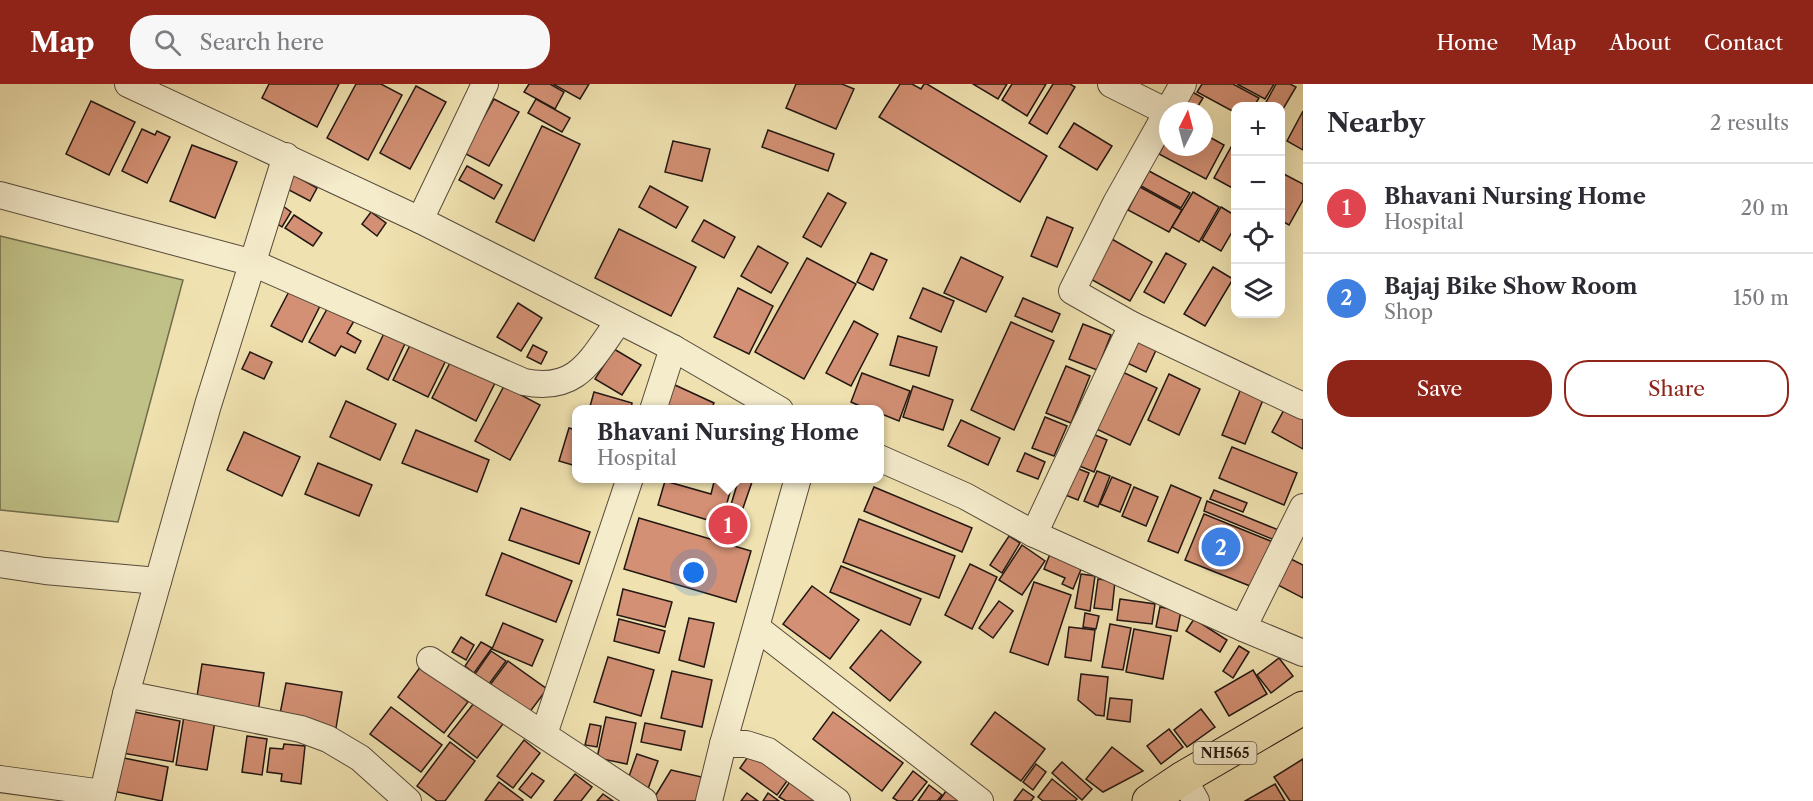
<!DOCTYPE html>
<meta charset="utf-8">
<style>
body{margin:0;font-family:"Libre Caslon Text",serif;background:#f7f7f7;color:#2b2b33}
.controls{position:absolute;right:18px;top:18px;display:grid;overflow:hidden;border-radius:12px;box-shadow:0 6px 24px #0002}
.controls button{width:54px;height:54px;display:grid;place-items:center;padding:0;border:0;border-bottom:2px solid #e1e1e2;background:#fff;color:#2b2b33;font:30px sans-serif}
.compass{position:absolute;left:1159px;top:18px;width:54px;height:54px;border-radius:50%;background:#fff;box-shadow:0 6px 24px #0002;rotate:6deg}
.you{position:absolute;left:694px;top:489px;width:21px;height:21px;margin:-15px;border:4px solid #fff;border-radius:50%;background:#1a73e8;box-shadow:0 0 0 9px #1a73e833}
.badge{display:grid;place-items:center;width:39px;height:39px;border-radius:50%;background:#8f2418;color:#fff;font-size:20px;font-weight:700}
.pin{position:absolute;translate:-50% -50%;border:3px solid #fff;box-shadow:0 2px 6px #0006}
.popup{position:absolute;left:572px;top:321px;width:312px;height:78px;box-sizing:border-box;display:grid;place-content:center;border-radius:12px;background:#fff;filter:drop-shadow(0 2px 4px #0005);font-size:20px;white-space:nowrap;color:#7c7c81}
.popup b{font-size:22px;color:#2b2b33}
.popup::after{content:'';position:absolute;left:50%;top:100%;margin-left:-12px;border:12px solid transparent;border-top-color:#fff}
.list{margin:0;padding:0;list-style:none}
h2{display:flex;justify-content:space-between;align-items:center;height:78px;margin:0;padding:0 24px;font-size:26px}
h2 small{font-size:20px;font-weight:400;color:#7c7c81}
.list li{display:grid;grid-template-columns:39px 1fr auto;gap:18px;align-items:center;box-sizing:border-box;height:90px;padding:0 24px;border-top:2px solid #e1e1e2}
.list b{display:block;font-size:22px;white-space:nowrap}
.list p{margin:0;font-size:20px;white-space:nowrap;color:#7c7c81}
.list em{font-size:20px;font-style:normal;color:#7c7c81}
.actions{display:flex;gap:12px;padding:18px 24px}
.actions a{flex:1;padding:14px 0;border:2px solid #8f2418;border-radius:24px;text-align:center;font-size:21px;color:#8f2418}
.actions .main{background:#8f2418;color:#fff}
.icon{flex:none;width:33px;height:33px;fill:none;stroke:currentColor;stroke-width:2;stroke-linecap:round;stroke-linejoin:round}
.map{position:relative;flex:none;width:1303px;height:717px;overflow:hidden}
header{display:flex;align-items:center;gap:36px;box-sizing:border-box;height:84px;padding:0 30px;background:#8f2418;color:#fff}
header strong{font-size:28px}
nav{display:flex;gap:33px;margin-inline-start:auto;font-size:21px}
.search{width:420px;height:54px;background:#f7f7f7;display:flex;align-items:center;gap:15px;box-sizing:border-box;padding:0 21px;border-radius:24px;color:#7c7c81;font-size:22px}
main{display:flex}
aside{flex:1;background:#fff}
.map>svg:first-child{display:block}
.green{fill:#c0c187;stroke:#716c4c;stroke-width:1.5}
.building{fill:#d39074;stroke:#221712;stroke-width:1.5}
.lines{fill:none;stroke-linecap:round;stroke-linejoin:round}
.street-casing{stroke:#564a3a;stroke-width:28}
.highway-casing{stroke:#221712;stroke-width:35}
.street{stroke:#f5eccc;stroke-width:26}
.highway{stroke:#f0e2b0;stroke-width:33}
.labels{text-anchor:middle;stroke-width:4.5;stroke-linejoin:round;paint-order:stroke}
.shield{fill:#f5eccc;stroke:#61574a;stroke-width:1.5}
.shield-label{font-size:14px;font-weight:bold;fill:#221712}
</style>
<header>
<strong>Map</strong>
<div class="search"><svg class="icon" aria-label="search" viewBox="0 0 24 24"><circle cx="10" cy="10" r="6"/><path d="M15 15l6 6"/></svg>Search here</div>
<nav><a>Home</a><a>Map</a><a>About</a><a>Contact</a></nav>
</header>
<main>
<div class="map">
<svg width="1303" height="717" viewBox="0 0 1303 717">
<rect width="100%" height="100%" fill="#f0e2b0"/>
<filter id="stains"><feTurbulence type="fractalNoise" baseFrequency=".00333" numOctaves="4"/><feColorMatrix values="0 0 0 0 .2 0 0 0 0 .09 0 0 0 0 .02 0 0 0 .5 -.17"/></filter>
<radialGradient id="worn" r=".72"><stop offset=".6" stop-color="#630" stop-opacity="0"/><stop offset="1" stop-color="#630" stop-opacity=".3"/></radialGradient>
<!-- green -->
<path class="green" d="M0,152l183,44 -65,242 -118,-12z"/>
<!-- building -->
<g class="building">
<path d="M269,0h70l-22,43 -55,-29z"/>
<path d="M356,0h25l21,11 -34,65 -41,-22z"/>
<path d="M529,0h21l14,8 -9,17 -31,-17z"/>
<path d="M553,0h36l-9,15z"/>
<path d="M796,0h46l12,5 -18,40 -50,-21z"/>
<path d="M900,0h12l9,5 3,-5h3l120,72 -27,46 -141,-85z"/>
<path d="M973,0h34l-9,15z"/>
<path d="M1012,0h34l-19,32 -25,-16z"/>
<path d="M1053,0h17l5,3 -28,47 -18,-11z"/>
<path d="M1202,0h31l26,14 -5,8h-18v7l-39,-21z"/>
<path d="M1237,0h37l-9,15z"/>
<path d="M1276,0h14l6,3 -16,27v-8h-16z"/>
<path d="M416,2l30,16 -36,67 -30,-16z"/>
<path d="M1187,5l16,9 -8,13h-5l-12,-6z"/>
<path d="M494,15l25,13 -30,54 -25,-13z"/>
<path d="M536,15l34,19 -8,14 -34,-19z"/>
<path d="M91,17l44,21 -26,53 -43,-21z"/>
<path d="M1303,27v39l-16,-9z"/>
<path d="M1074,39l38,23 -15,24 -38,-23z"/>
<path d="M542,42l38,18 -46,97 -38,-19z"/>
<path d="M142,45l13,6 2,-4 13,6 -23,46 -25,-12z"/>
<path d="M768,46l66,24 -6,17 -66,-24z"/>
<path d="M1204,50l20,11 -18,34 -47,-25 9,-16v9h36z"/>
<path d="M1236,54v52l-22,-12z"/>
<path d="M673,57l37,8 -8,32 -37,-9z"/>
<path d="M192,61l45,17 -22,56 -45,-17z"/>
<path d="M467,82l35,19 -8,14 -35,-19z"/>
<path d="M1149,87l41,22 -9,15 -40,-22z"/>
<path d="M1280,88l23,12v16l-14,25 -9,-5z"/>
<path d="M294,91l23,13 -7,13 -23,-12z"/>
<path d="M650,102l38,21 -12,21 -37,-21z"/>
<path d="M1140,103l42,23 -13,22 -41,-22z"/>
<path d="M1193,108l26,15 -20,35 -27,-15z"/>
<path d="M828,109l18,10 -25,44 -18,-10z"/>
<path d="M283,122l8,6 -9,15 -9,-6z"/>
<path d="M1221,123l15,9v9l-15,26 -19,-11z"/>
<path d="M371,128l15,11 -9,13 -15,-12z"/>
<path d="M294,131l28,18 -9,13 -28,-18z"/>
<path d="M1047,133l26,11 -16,39 -26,-11z"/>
<path d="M704,136l31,17 -11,21 -32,-17z"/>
<path d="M619,145l77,38 -25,49 -76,-38z"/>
<path d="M1110,154l42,24 -22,39 -43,-24z"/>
<path d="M758,162l30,17 -17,30 -30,-17z"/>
<path d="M871,169l16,7 -14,30 -16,-8z"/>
<path d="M1166,169l20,11 -22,39 -20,-11z"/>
<path d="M961,173l42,20 -17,35 -42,-19z"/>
<path d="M807,174l49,26 -52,95 -49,-27z"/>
<path d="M1213,183l20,12 -28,47 -21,-12z"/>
<path d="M294,198l30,16 -22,44 -31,-16z"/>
<path d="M738,204l35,18 -24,48 -35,-17z"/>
<path d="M923,204l31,13 -13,31 -31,-14z"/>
<path d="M1023,214l37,16 -8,18 -37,-16z"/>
<path d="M332,216l26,14 -11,19 14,8 -6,12 -14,-7 -6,10 -26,-14z"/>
<path d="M518,219l24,15 -21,33 -24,-14z"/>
<path d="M854,237l24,13 -27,52 -25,-13z"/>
<path d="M1011,238l43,19 -40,89 -43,-20z"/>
<path d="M1083,240l28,11 -14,35 -28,-11z"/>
<path d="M388,241l21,10 -21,45 -21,-11z"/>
<path d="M898,252l39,11 -8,29 -39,-11z"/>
<path d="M1130,252l27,12 -11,24 -27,-13z"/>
<path d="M414,253l35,17 -21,43 -35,-17z"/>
<path d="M533,261l14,7 -6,12 -14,-7z"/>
<path d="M614,265l27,16 -19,30 -27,-16z"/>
<path d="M250,268l22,10 -8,17 -22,-10z"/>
<path d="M455,269l44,22 -23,46 -44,-23z"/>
<path d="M1066,282l24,10 -19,47 -25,-10z"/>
<path d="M1116,285l41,19 -27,57 -42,-20z"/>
<path d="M862,289l48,18 -11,30 -20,-8v-3h-10l-18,-8z"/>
<path d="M1169,290l31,15 -21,46 -31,-15z"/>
<path d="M675,301l39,18 -3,7h-48z"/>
<path d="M504,302l36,19 -30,55 -35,-19z"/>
<path d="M913,302l40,14 -10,30 -40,-13z"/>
<path d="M1242,302l23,9 -20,49 -23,-9z"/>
<path d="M594,308l38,11 -1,7h-42z"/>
<path d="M346,317l50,23 -16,36 -50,-23z"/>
<path d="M1285,324l18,9v32l-31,-17z"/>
<path d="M1045,333l22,9 -13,30 -22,-8z"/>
<path d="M961,336l39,18 -12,27 -40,-19z"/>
<path d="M569,344l7,2v36l-17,-5z"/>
<path d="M416,346l73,30 -12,32 -75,-29z"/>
<path d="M1083,346l24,10 -13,32 -24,-10z"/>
<path d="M244,348l56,25 -18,39 -55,-26z"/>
<path d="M1232,363l65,26 -13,32 -65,-27z"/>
<path d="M1025,369l20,9 -7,17 -21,-8z"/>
<path d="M318,379l54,22 -13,31 -54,-22z"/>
<path d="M1069,381l20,8 -11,27 -20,-8z"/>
<path d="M1097,387l13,5 -12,31 -14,-6z"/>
<path d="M1112,393l19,8 -11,27 -20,-8z"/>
<path d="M715,394h19l-13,46 -63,-19 7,-24 46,13z"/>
<path d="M739,394l13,4 -10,29 -12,-3z"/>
<path d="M1171,401l30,13 -23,55 -30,-12z"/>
<path d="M874,403l98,41 -10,24 -98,-41z"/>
<path d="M1134,403l24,10 -12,29 -24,-10z"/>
<path d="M1214,406l33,13 -4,9 -33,-13z"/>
<path d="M1207,417l74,30 -4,10 -73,-30z"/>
<path d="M521,424l69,24 -11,32 -70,-24z"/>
<path d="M729,429l15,4 -5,18 -15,-5z"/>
<path d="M1204,430l74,30 -18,46 -75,-30z"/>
<path d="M639,434l112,33 -15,51 -112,-33z"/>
<path d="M859,435l96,37 -16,42 -96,-36z"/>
<path d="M1009,452l11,7 -18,30 -12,-8z"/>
<path d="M1022,461l23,16 -23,34 -23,-15z"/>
<path d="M502,469l70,28 -16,41 -70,-27z"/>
<path d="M1050,470l32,13 -9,22 -11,-5 3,-6 -21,-9z"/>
<path d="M1285,472l18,9v33l-31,-16z"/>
<path d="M970,480l27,13 -25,52 -27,-14z"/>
<path d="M841,482l80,33 -11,26 -80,-33z"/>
<path d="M1081,490l14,2 -5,35 -15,-3z"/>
<path d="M1098,495l17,2 -3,29 -18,-2z"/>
<path d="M1034,498l37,13 -23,70 -38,-13z"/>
<path d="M812,502l47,34 -29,39 -47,-35z"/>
<path d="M623,505l49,13 -7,25 -48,-12z"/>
<path d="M1120,515l35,5 -3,20 -35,-4z"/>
<path d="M999,517l14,10 -20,27 -14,-10z"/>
<path d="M1160,523l21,4 -4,20 -21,-4z"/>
<path d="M1085,529l14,3 -3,13 -13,-2z"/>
<path d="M689,534l25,5 -10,44 -25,-7z"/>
<path d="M619,535l46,12 -6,22 -45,-12z"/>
<path d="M1194,535l33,21 -7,12 -34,-21z"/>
<path d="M503,539l40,17 -11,26 -40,-17z"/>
<path d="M1110,540l21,4 -8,42 -21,-3z"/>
<path d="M1069,543l26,3 -4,31 -26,-4z"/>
<path d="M1134,545l37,7 -8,43 -37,-7z"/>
<path d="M881,546l40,32 -31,39 -40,-33z"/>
<path d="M461,553l13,8 -8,15 -14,-8z"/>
<path d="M481,558l11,6 -18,25 -9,-7z"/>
<path d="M1239,562l10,6 -16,26 -10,-7z"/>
<path d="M491,567l15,10 -17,23 -14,-10z"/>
<path d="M608,573l46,13 -13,46 -47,-14z"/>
<path d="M1279,574l14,18 -22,17 -14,-18z"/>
<path d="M508,577l39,28 -18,24 -39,-28z"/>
<path d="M202,580l62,9 -6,39 -62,-9z"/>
<path d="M421,582l47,36 -24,31 -46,-36z"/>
<path d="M1253,586l14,24 -38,22 -14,-24z"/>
<path d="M672,587l40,9 -10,47 -41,-9z"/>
<path d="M1081,590l27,3 -4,39 -8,-1 -18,-15z"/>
<path d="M286,599l56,9 -6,36 -57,-9z"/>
<path d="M1110,614l22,2 -2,22 -23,-3z"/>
<path d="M474,619l29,21 -26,34 -29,-22z"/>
<path d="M391,623l51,38 -21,27 -51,-38z"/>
<path d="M1201,625l14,18 -28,20 -13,-17z"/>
<path d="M129,627l51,10 -7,41 -51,-9z"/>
<path d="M833,628l70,51 -21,28 -69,-52z"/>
<path d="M995,628l50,37 -24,32 -50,-37z"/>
<path d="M184,632l31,5 -8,49 -31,-5z"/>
<path d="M606,633l30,6 -9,41 -30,-6z"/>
<path d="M645,639l40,8 -4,19 -40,-8z"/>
<path d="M590,640l11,2 -4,21 -12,-2z"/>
<path d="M1169,645l14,18 -22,17 -14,-18z"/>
<path d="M247,652l20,3 -5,36 -20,-3z"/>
<path d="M524,656l16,13 -27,35 -16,-12z"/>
<path d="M450,658l25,19 -30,40h-8l-20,-15z"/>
<path d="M284,660l21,2 -4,38 -20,-3 1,-7 -15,-2 3,-24 13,1z"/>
<path d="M755,663l37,27 -15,21 -37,-27z"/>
<path d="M1112,663l31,24 -40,21 -17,-13z"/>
<path d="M637,670l21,7 -10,28 -21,-7z"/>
<path d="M119,673l49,10 -6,34 -50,-10z"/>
<path d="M1303,675v42h-13l-16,-24z"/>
<path d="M1062,678l30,27 -10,11 -30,-27z"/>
<path d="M1036,680l10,8 -13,18 -10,-8z"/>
<path d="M671,686l35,8 -5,23h-44l-3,-3z"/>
<path d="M913,687l14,11 -15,19h-14l-5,-3z"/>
<path d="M532,689l12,8 -13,17 -12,-9z"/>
<path d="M575,690l17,13 -11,14h-27z"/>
<path d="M794,692l36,25h-44l-7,-4z"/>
<path d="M1052,695l25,20 -2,2h-32l-5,-4z"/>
<path d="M499,698l24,18 -1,1h-37z"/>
<path d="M1275,700l10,17h-40z"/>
<path d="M929,701l13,10 -5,6h-19z"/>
<path d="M1023,705l11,8 -3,4h-17z"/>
<path d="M946,707l14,10h-21z"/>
<path d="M747,709l11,8h-17z"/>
<path d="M768,709l11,8h-16z"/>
<path d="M603,710l10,7h-16z"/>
</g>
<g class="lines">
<!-- street casing -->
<g class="street-casing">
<g id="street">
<path d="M128,0l292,136 253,128 107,62"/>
<path d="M1111,0l56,28"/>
<path d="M1183,0l-67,119 -44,88 60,34 171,81"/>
<path d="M286,72l-78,249 -82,289 175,35 27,10 32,19 48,43"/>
<path d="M0,111l253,68 271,119c54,11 67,-23 95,-61"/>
<path d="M420,136l65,-136"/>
<path d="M653,326l20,-62"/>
<path d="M879,374l86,38 69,38 209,94 60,-121"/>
<path d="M1034,450l98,-209"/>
<path d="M0,480l45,7 113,10"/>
<path d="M757,544l223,173"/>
<path d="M1243,544l60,25"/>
<path d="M430,576l214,141"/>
<path d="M544,650l86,-256"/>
<path d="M723,660h23l22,7 69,50"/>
<path d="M1183,694l13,23"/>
<path d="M0,695l103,14"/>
<path d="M101,717l25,-107"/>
<path d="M709,717l14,-57 75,-266"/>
</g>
</g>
<!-- highway casing -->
<g class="highway-casing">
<path id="highway" d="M1149,717l34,-23 120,-70"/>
</g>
<!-- street -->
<use href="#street" class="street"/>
<!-- highway -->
<use href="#highway" class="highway"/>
</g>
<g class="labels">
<!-- shield labels -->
<rect class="shield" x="1193.5" y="658" width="63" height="22" rx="4.5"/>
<g class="shield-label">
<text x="1225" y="674">NH565</text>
</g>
</g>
<rect width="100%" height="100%" filter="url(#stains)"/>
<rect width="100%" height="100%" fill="url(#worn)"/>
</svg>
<div class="controls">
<button>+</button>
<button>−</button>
<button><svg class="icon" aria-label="locate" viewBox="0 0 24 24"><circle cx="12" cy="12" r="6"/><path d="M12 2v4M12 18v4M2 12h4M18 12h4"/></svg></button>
<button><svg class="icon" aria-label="layers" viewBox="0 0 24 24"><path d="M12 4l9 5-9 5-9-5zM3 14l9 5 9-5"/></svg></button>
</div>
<svg class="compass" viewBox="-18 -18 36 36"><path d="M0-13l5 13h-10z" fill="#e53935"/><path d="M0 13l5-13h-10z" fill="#7c7c81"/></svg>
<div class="you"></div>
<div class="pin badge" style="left:728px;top:441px;background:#e0444e">1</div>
<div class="popup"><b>Bhavani Nursing Home</b>Hospital</div>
<div class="pin badge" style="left:1221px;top:463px;background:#3f7fe0">2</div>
</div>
<aside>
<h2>Nearby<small>2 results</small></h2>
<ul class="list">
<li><span class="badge" style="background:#e0444e">1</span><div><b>Bhavani Nursing Home</b><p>Hospital</p></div><em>20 m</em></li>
<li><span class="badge" style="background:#3f7fe0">2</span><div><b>Bajaj Bike Show Room</b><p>Shop</p></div><em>150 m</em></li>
</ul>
<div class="actions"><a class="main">Save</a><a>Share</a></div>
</aside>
</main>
